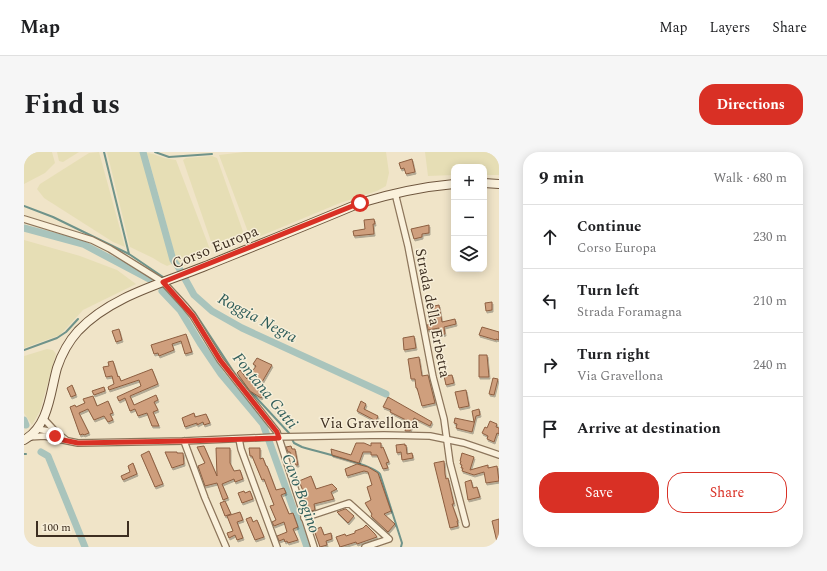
<!DOCTYPE html>
<meta charset="utf-8">
<style>
body{margin:0;font-family:Spectral,serif;background:#f6f6f6;color:#202124}
.controls{position:absolute;right:12px;top:12px;display:grid;overflow:hidden;border-radius:8px;box-shadow:0 2px 10px #0003}
.controls button{width:36px;height:36px;display:grid;place-items:center;padding:0;border:0;border-bottom:1px solid #e0e0e0;background:#fff;color:#202124;font:20px sans-serif}
.scale{position:absolute;left:12px;bottom:10px;width:93px;box-sizing:border-box;padding-left:4px;border:2px solid #3d2e20;border-top:0;font-size:11px;line-height:14px;white-space:nowrap;color:#3d2e20;-webkit-text-stroke:3px #f7eed8;paint-order:stroke}
.stop{position:absolute;width:12px;height:12px;margin:-9px;border:3px solid #d93025;border-radius:50%;background:#fff}
.stop.end{background:#d93025;border-color:#fff;box-shadow:0 1px 4px #0008}
.list{margin:0;padding:0;list-style:none}
h2{display:flex;justify-content:space-between;align-items:center;height:52px;margin:0;padding:0 16px;font-size:17px}
h2 small{font-size:13px;font-weight:400;color:#757577}
.list li{display:grid;grid-template-columns:26px 1fr auto;gap:12px;align-items:center;box-sizing:border-box;height:64px;padding:0 16px;border-top:1px solid #e0e0e0}
.list b{display:block;font-size:15px;white-space:nowrap}
.list p{margin:0;font-size:13px;white-space:nowrap;color:#757577}
.list em{font-size:13px;font-style:normal;color:#757577}
.actions{display:flex;gap:8px;padding:12px 16px}
.actions a{flex:1;padding:9px 0;border:1px solid #d93025;border-radius:16px;text-align:center;font-size:14px;color:#d93025}
.actions .main{background:#d93025;color:#fff}
.icon{flex:none;width:22px;height:22px;fill:none;stroke:currentColor;stroke-width:2;stroke-linecap:round;stroke-linejoin:round}
.map{position:relative;flex:none;width:475px;height:395px;overflow:hidden;border-radius:16px}
header{display:flex;align-items:center;gap:24px;box-sizing:border-box;height:56px;padding:0 20px;background:#fff;border-bottom:1px solid #e0e0e0}
header strong{font-size:19px}
nav{display:flex;gap:22px;margin-inline-start:auto;font-size:14px}
.intro{display:flex;align-items:center;justify-content:space-between;box-sizing:border-box;height:96px;padding:0 24px}
h1{margin:0;font-size:28px}
.button{padding:10px 18px;border-radius:16px;background:#d93025;color:#fff;font-size:14px;font-weight:700}
main{display:flex;gap:24px;padding:0 24px}
aside{flex:1;background:#fff;border-radius:16px;box-shadow:0 2px 10px #0003}
.map>svg:first-child{display:block}
.farmland{fill:#e6deb5}
.lines{fill:none;stroke-linecap:round;stroke-linejoin:round}
.stream{stroke:#6f938a;stroke-width:2}
.canal{stroke:#a9c4bc;stroke-width:7}
.building{fill:#cf9f7d;stroke:#8d5f41;filter:url(#shadow)}
.street-casing{stroke:#8d765c;stroke-width:8}
.secondary-casing{stroke:#6f573f;stroke-width:10}
.street{stroke:#faf1dc;stroke-width:5.5}
.secondary{stroke:#faf1dc;stroke-width:8}
.route{stroke:#d93025;stroke-width:5}
.labels{text-anchor:middle;stroke-width:3;stroke-linejoin:round;paint-order:stroke}
.street-label{font-size:15px;fill:#3d2e20;stroke:#f7eed8}
.water-label{font-size:16px;font-style:italic;fill:#2f5d5a;stroke:#f7eed8}
</style>
<header>
<strong>Map</strong>
<nav><a>Map</a><a>Layers</a><a>Share</a></nav>
</header>
<div class="intro"><h1>Find us</h1><a class="button">Directions</a></div>
<main>
<div class="map">
<svg width="475" height="395" viewBox="0 0 475 395">
<defs>
<filter id="shadow"><feDropShadow dx="1" dy="2" stdDeviation="0" flood-color="#0004"/></filter>
</defs>
<rect width="100%" height="100%" fill="#f0e4c8"/>
<!-- farmland -->
<g class="farmland">
<path d="M0,0h28l3,11 -10,10 -21,11z"/>
<path d="M33,0h22l-16,10 -4,-1z"/>
<path d="M75,0l26,95 -12,-5 -69,-44 -7,-9 3,-5 49,-31z"/>
<path d="M83,0h32l2,2 31,110 -5,2 -6,-3 -8,-5 -23,-11z"/>
<path d="M220,0h142l3,21 -3,13 -9,5 -37,12 -89,37 -32,-85z"/>
<path d="M401,0h63l11,5v18h-15v-8h-30v8l-26,1z"/>
<path d="M123,1l6,1 11,4 12,2 35,92 -3,4 -26,11 -6,-8z"/>
<path d="M188,4l5,2 29,82 -31,13 -32,-93 3,-2z"/>
<path d="M0,88l56,16 37,14 19,14 -53,26 -23,25 -36,13z"/>
<path d="M23,197l6,1 3,4 -16,57 -8,14 -8,-12v-57z"/>
</g>
<g class="lines">
<!-- stream -->
<g class="stream">
<path d="M80,0l25,102"/>
<path d="M131,0l14,5 43,-3"/>
<path d="M0,54l29,11 76,37 34,23"/>
<path d="M153,141l18,20 42,64 52,56 5,10 8,4c16,5 70,17 78,27l22,69 -1,4"/>
<path d="M0,198l33,-12 9,-6 12,-13"/>
<path d="M0,302h2"/>
</g>
<!-- canal -->
<g class="canal">
<path d="M119,0l30,108 6,8 15,27 18,16 30,17 144,66"/>
<path d="M0,76l59,16 66,35"/>
<path d="M138,139l18,19 20,33 21,31 42,50 44,123"/>
<path d="M0,268l2,5"/>
<path d="M17,300l7,4 37,91"/>
</g>
</g>
<!-- building -->
<g class="building">
<path d="M388,7l3,13 -9,2 -2,-6 -3,1 -2,-6z"/>
<path d="M350,67l1,5h-2l1,10 -20,2 -1,-5 12,-2 -1,-9z"/>
<path d="M405,73v8l-7,1v3l-8,2 -3,-10z"/>
<path d="M468,150v8l-6,1 -1,-8z"/>
<path d="M415,153l3,17 13,-3 1,5 -12,3 1,7 -5,1 -1,-7 -11,2 -1,-5 5,-1 -3,-14h2l-1,-3z"/>
<path d="M458,175l17,5v8l-3,-1v1l-17,-5z"/>
<path d="M95,177l3,11 -6,2 -4,-11z"/>
<path d="M162,182l6,18 -7,2 -4,-13 -9,3 2,6 -15,6 -1,-3 -4,1 -3,-9z"/>
<path d="M390,184l2,12 -12,2 -1,-12z"/>
<path d="M455,203h8l2,22h-10z"/>
<path d="M395,205l3,19 6,-1 7,28 -13,3 -5,-18h-1l-1,-9h-4l-3,-20z"/>
<path d="M233,206l15,7 -14,24 6,5 -3,4 -11,-7 -13,-18 3,-3 7,9 9,-13 -3,-2z"/>
<path d="M89,209l5,16 1,-1 2,5 31,-12 6,15 -28,12 4,9 22,-10 2,5 -4,2 4,8 -5,2 6,14h-7l-5,-13 -9,3 -3,-7 -5,2 -5,-13 -6,3 -2,-4 24,-11 -2,-6 -30,10 -1,-3 6,-3 -2,-8 -6,1 -3,-10 6,-1 -1,-4z"/>
<path d="M428,223l2,8 -8,2 -2,-9z"/>
<path d="M469,226l5,1 -4,16 -5,-1z"/>
<path d="M48,233l4,10 -5,2 -4,-9z"/>
<path d="M80,235l1,4 -11,4 -2,-4z"/>
<path d="M442,238l3,16 -10,2 -4,-16z"/>
<path d="M69,244l4,10 11,-5 5,12 -3,1 3,6 -5,2 -4,-6 -10,4 -6,-11 -9,4 10,20 -5,2 -1,-1 -3,1 -10,-28 5,-2 1,2 9,-4 -2,-4z"/>
<path d="M364,245l44,25 -2,4 -16,-8 -4,13h-5l3,-10 -18,-9 1,-2 -8,-3z"/>
<path d="M337,249l5,3 -2,5 14,7 -2,5 -19,-10z"/>
<path d="M455,257l1,6 -4,1 -4,16 -16,-4 1,-4 -3,-1 1,-5 19,4 -2,-11z"/>
<path d="M170,261l1,4 11,-3 4,9 -6,2 -1,-3 -6,3v-2l-12,4 -3,-9z"/>
<path d="M466,269l7,3 -1,3 3,1v6l-2,-1 -3,9 -7,-3 1,-3 -6,-3 3,-6 2,1z"/>
<path d="M332,291h8l7,3v-3h10v5l2,-1 6,15 -3,1 2,5 -5,1 -6,-14h-6v-3h-8l-4,11 -27,-8 -1,-6 20,6z"/>
<path d="M381,292v2l1,-1 1,9 5,-1 1,5 -11,2 -1,-8 -4,1 -1,-8z"/>
<path d="M180,294l13,30 -1,-28h14v15l4,8 6,-1 3,9 -8,3 -1,-3 -12,5 6,14 -5,2 -6,-17 -12,3 -7,-20 7,-3 -8,-16z"/>
<path d="M267,294l1,3h3l3,16h-2l-6,-13h-2l-2,-5z"/>
<path d="M225,296h11v11l3,-1 3,8h1l9,24 8,-2 2,5 -5,2 8,19 4,-1 5,14 -5,2 5,11 -10,3 -1,-2 -2,1 -1,-3 -5,2 -2,-5 10,-4 -3,-10 -10,4 -2,-4 4,-2 -6,-14 4,-1 -10,-26 -2,1 -10,-24h-2z"/>
<path d="M125,299l14,33 -8,3 -14,-32z"/>
<path d="M141,300h12v1h6l1,11 -12,4z"/>
<path d="M438,301l12,4 -4,13 18,-5v3l9,-2 2,15 -13,2 -2,-11 -10,3 -12,-4 1,-3h-2l1,-3 -2,-1 1,-3h-1z"/>
<path d="M420,309l1,13 1,5 2,-1 6,26h-2l6,17h-1l1,5 -8,2 -16,-65z"/>
<path d="M109,311l4,11 -14,6 -2,-4 9,-4 -2,-6z"/>
<path d="M333,312l11,3 10,6 13,38 -7,3 11,10 -7,8 -17,-16 1,-2 -7,-11 6,-3 -4,-13 5,-2 -4,-13 -4,-1 -17,5 -2,-7z"/>
<path d="M287,324l5,13 16,-5 5,5 -6,3 3,7 -20,5 1,6 -4,1 -1,-3 -3,1 -4,-10 3,-1 -7,-17z"/>
<path d="M447,328l2,8 4,-1 3,10 -12,3 -3,-18z"/>
<path d="M220,339l1,2 5,-2 3,8 -11,4 -4,-10z"/>
<path d="M201,349l6,13 -6,2 -5,-13z"/>
<path d="M321,357h1l8,7 -6,7 -11,-11z"/>
<path d="M216,360l3,8 -6,2 6,16 -6,2 -2,-5 -6,3 -2,-5 6,-2 -6,-15z"/>
<path d="M227,365l2,5 4,-2 7,17 -9,3 -9,-21z"/>
<path d="M475,367v23h-2l-5,-21z"/>
<path d="M342,373l9,9 2,3 -20,7 -1,-2 -16,5 -4,-10 9,-3 1,2 9,-3v-2l8,-3z"/>
<path d="M297,375l3,8 7,-2 1,6 -6,2 1,4 -7,2 -6,-17z"/>
</g>
<g class="lines">
<!-- street casing -->
<g class="street-casing">
<g id="street">
<path d="M371,41l13,53 25,131 11,42 6,44 16,61"/>
<path d="M0,67l68,21 18,9 53,33 22,24 8,10 27,44 57,72 37,115"/>
<path d="M19,266l12,13 11,9"/>
<path d="M14,277l10,2 10,8 20,4 106,-2 90,-4 110,-2 46,1 34,7 35,12"/>
<path d="M4,285l17,-1 12,3"/>
<path d="M215,287l2,10 36,98"/>
<path d="M160,289l21,57 21,49"/>
<path d="M280,366l45,-15 40,36 -24,8"/>
</g>
</g>
<!-- secondary casing -->
<g class="secondary-casing">
<g id="secondary">
<path d="M460,31l15,1"/>
<path d="M0,288c25,-14 26,-47 33,-72 4,-12 12,-27 21,-37 32,-34 82,-47 125,-64 52,-21 105,-42 157,-64 33,-10 60,-16 94,-19"/>
</g>
</g>
<!-- street -->
<use href="#street" class="street"/>
<!-- secondary -->
<use href="#secondary" class="secondary"/>
</g>
<g class="lines">
<!-- route -->
<path class="route" d="M31,284l3,3 20,4 106,-2 95,-3 -2,-6 -57,-72 -27,-44 -30,-34 197,-79"/>
</g>
<g class="labels">
<!-- street labels -->
<g class="street-label">
<text transform="translate(191 95) rotate(-22)" y="5">Corso Europa</text>
<text transform="translate(409 161) rotate(79)" y="5">Strada della Erbetta</text>
<text x="345" y="276">Via Gravellona</text>
</g>
<!-- water labels -->
<g class="water-label">
<text transform="translate(234 165) rotate(28)" y="6">Roggia Negra</text>
<text transform="translate(242 238) rotate(51)" y="6">Fontana Gatti</text>
<text transform="translate(278 341) rotate(70)" y="6">Cavo Bogino</text>
</g>
</g>
</svg>
<div class="controls">
<button>+</button>
<button>−</button>
<button><svg class="icon" aria-label="layers" viewBox="0 0 24 24"><path d="M12 4l9 5-9 5-9-5zM3 14l9 5 9-5"/></svg></button>
</div>
<div class="scale">100 m</div>
<div class="stop" style="left:336px;top:51px"></div>
<div class="stop end" style="left:31px;top:284px"></div>
</div>
<aside>
<h2>9 min<small>Walk · 680 m</small></h2>
<ul class="list">
<li><svg class="icon" aria-label="ahead" viewBox="0 0 24 24"><path d="M12 20V5M6 11l6-6 6 6"/></svg><div><b>Continue</b><p>Corso Europa</p></div><em>230 m</em></li>
<li><svg class="icon" aria-label="left" viewBox="0 0 24 24"><path d="M17 20v-9H6M10 6l-5 5 5 5"/></svg><div><b>Turn left</b><p>Strada Foramagna</p></div><em>210 m</em></li>
<li><svg class="icon" aria-label="right" viewBox="0 0 24 24"><path d="M7 20v-9h11M14 6l5 5-5 5"/></svg><div><b>Turn right</b><p>Via Gravellona</p></div><em>240 m</em></li>
<li><svg class="icon" aria-label="arrive" viewBox="0 0 24 24"><path d="M6 21V4h12l-3 4 3 4H6"/></svg><div><b>Arrive at destination</b></div></li>
</ul>
<div class="actions"><a class="main">Save</a><a>Share</a></div>
</aside>
</main>
